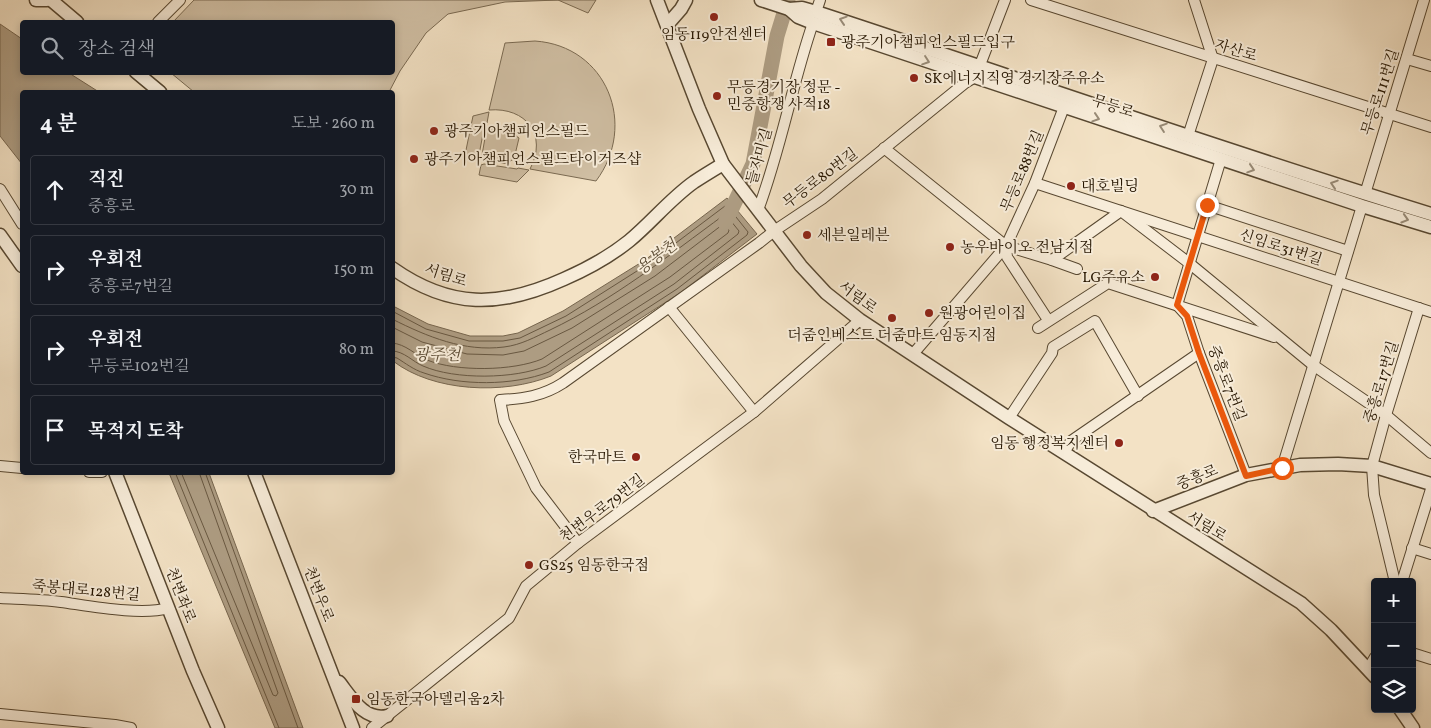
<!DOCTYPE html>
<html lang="ko">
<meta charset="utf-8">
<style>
body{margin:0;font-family:Vollkorn,"Noto Serif KR",serif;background:#242831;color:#f1f3f6}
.controls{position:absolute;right:15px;bottom:15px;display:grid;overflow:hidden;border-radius:5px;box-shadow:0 2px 8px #0003}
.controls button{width:45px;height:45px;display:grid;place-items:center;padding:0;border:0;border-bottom:1px solid #363941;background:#171b24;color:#f1f3f6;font:25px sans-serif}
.stop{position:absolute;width:15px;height:15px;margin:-11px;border:4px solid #ea580c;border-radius:50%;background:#fff}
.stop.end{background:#ea580c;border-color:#fff;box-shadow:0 1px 5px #0008}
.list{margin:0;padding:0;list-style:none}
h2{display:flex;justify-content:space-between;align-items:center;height:65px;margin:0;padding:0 20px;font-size:21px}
h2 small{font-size:16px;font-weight:400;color:#9ea1a6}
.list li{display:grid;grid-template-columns:32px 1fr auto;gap:15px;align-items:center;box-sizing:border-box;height:70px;margin:0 10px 10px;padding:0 10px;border:1px solid #363941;border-radius:5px}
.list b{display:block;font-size:19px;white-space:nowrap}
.list p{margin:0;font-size:16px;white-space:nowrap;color:#9ea1a6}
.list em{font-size:16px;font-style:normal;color:#9ea1a6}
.icon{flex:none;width:28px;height:28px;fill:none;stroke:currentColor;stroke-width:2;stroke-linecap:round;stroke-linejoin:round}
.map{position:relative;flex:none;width:1431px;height:728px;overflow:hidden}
.search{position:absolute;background:#171b24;box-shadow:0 2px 8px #0003;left:20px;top:20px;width:375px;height:55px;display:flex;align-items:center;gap:12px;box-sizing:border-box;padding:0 18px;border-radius:5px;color:#9ea1a6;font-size:19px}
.panel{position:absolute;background:#171b24;box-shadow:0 2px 8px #0003;left:20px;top:90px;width:375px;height:385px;border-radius:5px}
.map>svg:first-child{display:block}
.green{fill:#d0bfa4;stroke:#7a6a52}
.water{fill:#ad9c82;stroke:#77664e}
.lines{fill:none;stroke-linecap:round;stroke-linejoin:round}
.shore{stroke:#695841;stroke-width:1}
.river{stroke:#ad9c82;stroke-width:15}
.minor-casing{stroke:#584831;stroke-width:12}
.tertiary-casing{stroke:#584831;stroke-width:15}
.minor{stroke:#f7ecd9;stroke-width:10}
.tertiary{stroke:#f7ecd9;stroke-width:12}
.oneway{stroke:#988b77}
.route{stroke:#ea580c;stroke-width:6}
.poi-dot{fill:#8f2418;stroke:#f7ecd9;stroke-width:2}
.labels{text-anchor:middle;stroke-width:4;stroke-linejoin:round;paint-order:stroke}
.poi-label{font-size:15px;fill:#251500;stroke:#f7ecd9;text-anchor:start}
.street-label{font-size:15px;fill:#251500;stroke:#f7ecd9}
.water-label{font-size:16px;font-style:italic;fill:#5b4b34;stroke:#f7ecd9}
</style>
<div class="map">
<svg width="1431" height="728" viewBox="0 0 1431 728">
<rect width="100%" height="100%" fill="#f3e2c5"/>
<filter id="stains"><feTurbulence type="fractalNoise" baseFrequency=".004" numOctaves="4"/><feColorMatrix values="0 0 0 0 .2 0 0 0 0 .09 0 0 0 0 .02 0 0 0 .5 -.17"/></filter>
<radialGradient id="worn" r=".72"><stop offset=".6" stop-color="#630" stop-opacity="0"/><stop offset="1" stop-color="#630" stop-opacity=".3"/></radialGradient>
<!-- green -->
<g class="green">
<path d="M194,0h402l-8,13 -30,-13 -53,2 -57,12 -22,19 -26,38 -11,21h-195l-23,-19 221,-1v-50h-219z"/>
<path d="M535,41c72,5 103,84 61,140l-66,-12c18,-34 -4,-62 -41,-59l16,-67z"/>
<path d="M489,112l-2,11h-2l-6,32 -3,2 -11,-2 8,-39z"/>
<path d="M493,128l21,4 2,4 3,2 -5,21 -4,2 -1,3 -24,-4 -3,-5 4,-23 5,-1z"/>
<path d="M484,164l33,5 1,-1 11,2 -12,12 -38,-7 2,-10z"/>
</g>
<!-- water -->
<g class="water">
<path d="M0,24l22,15v33l47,1 30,19h-77v72l-22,-28z"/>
<path d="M727,198l30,36 -77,59 -129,83c-47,19 -118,16 -158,-15v-55l35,18 42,12h33l15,-3 45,-22 82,-51z"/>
<path d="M169,473h40l94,255h-28z"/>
</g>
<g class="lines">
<!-- shore -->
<g class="shore">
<path d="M392,311l34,18 43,12h34l17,-3 46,-22 82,-52 77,-58 3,1 20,25 -1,3 -70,54 -128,83c-37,14 -88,14 -125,1 -10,-3 -19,-10 -27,-15l-5,-1"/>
<path d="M392,319c36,18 72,33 112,28 17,-2 31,-10 46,-17 63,-30 118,-74 174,-115h2l13,16 -1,3 -64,50 -128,82c-31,13 -91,14 -123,0 -10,-4 -19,-15 -31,-15"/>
<path d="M392,327l30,15 45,12 36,1 21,-4 48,-23 83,-52 67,-51 3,1 4,4 -1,3 -58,44 -128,82c-29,12 -85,13 -115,1 -12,-5 -21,-16 -35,-17"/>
<path d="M175,472l104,256"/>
<path d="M181,472l92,223 3,1 2,-3 -79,-221"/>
<path d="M205,472l93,256"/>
</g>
<!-- river -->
<path class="river" d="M725,223l28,-59 24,-128 11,-36"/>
<!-- minor casing -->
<g class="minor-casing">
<g id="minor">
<path d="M1031,0l400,127"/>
<path d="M816,12l4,-12"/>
<path d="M158,22l22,-22"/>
<path d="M1407,59l24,7"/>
<path d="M980,65l25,-65"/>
<path d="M1188,136l25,-77 -19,-59"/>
<path d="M884,148l122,98 46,14 25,9"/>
<path d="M1221,159l-44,146 10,11 12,37 47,122"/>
<path d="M1035,183l396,129"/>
<path d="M0,189l22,35"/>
<path d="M1365,194l59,-194"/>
<path d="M1207,205l141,46"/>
<path d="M758,210c23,-61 34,-126 55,-187"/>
<path d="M1006,246l1,11 41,63"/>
<path d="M1052,260l69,-49 68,52 124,102 73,50 45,38"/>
<path d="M669,307l85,105"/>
<path d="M1038,328l70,-45 166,54"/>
<path d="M913,354l93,-108 29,-63 29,-76"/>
<path d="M1009,418l43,-65 1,-6 42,-26 43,75"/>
<path d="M1064,453l7,-12 128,-88"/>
<path d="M0,466l22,2"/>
<path d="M1282,468l80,-262"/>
<path d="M89,472h13"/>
<path d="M578,543l-42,-55 -32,-67 -4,-21c23,-1 43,-4 63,-17l196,-140 15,-12 48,-32 143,-116 10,-6"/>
<path d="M1412,548l19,6"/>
<path d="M1395,582l-21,-87 -2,-29 14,-51 33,-107"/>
<path d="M1402,582l29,-93"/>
<path d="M0,598c20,1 41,1 61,4 29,4 81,14 107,6"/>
<path d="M1412,653l19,6"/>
<path d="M1368,669l7,-12"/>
<path d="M0,714l115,11 16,3"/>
<path d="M372,728l137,-110 17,-32 52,-43 176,-131 106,-92"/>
</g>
</g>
<!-- tertiary casing -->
<g class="tertiary-casing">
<g id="tertiary">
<path d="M36,0h11"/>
<path d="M51,0l26,22"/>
<path d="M657,0l42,109 24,55 78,102 25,27 34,27 149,98 292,185 30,27 44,47"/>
<path d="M761,0l28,9 13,-1 14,4c205,67 409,139 615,202"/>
<path d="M789,9l9,8 15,6 549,183 69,21"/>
<path d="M667,25l14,-16 5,-9"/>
<path d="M136,72l24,20"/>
<path d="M0,235l22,31"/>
<path d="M392,268c58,41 108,40 172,11 23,-10 45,-22 65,-38 22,-18 41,-42 65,-59 9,-6 19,-12 29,-18"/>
<path d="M115,472l78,199 25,57"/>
<path d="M254,472l99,256"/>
<path d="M1153,511l93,-36 54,-10 38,-1 34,2 59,18"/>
<path d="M339,682c12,15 25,39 48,34"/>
<path d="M1400,709l13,19"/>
</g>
</g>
<!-- minor -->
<use href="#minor" class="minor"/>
<!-- tertiary -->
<use href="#tertiary" class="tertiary"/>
</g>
<!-- one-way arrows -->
<defs><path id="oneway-chevron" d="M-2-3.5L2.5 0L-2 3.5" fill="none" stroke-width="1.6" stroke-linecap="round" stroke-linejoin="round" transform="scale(1.25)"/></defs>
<g class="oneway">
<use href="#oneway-chevron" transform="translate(843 20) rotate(-162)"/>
<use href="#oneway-chevron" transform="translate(926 61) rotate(19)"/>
<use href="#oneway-chevron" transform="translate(1096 118) rotate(18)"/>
<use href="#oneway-chevron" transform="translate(1163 127) rotate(-161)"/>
<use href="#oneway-chevron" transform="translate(1251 169) rotate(18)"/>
<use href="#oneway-chevron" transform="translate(1334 184) rotate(-162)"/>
<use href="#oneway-chevron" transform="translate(1405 219) rotate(17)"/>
</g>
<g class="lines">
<!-- route -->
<path class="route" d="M1207,205l-30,100 10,11 12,37 47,123 36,-8"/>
</g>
<!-- markers -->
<g class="poi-dot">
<circle cx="714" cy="17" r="5"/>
<rect x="826" y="37" width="10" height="10" rx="2.5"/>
<circle cx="914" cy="78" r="5"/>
<circle cx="717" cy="96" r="5"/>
<circle cx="434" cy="131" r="5"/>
<circle cx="414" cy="159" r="5"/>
<circle cx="1071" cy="186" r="5"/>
<circle cx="807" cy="235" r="5"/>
<circle cx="950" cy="247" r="5"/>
<circle cx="1155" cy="277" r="5"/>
<circle cx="929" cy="313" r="5"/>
<circle cx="892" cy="318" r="5"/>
<circle cx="1119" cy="443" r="5"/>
<circle cx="636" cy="457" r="5"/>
<circle cx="529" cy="565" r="5"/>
<rect x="351" y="694" width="10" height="10" rx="2.5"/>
</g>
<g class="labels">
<!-- poi labels -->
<g class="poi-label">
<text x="714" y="39" text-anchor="middle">임동119안전센터</text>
<text x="841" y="47">광주기아챔피언스필드입구</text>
<text x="924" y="83">SK에너지직영 경기장주유소</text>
<text x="727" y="92">무등경기장 정문 -<tspan x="727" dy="17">민중항쟁 사적18</tspan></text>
<text x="444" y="136">광주기아챔피언스필드</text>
<text x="424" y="164">광주기아챔피언스필드타이거즈샵</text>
<text x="1081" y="191">대호빌딩</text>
<text x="817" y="240">세븐일레븐</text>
<text x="960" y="252">농우바이오 전남지점</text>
<text x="1145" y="282" text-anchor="end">LG주유소</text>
<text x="939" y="318">원광어린이집</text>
<text x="892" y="340" text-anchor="middle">더줌인베스트 더줌마트 임동지점</text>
<text x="1109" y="448" text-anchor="end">임동 행정복지센터</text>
<text x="626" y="462" text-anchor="end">한국마트</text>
<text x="539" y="570">GS25 임동한국점</text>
<text x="366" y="704">임동한국아델리움2차</text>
</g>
<!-- street labels -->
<g class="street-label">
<text transform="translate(1236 50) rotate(17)" y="5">자산로</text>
<text transform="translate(1380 92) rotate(-72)" y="5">무등로111번길</text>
<text transform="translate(1113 106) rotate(18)" y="5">무등로</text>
<text transform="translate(759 156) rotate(-74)" y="5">들자미길</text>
<text transform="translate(1022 171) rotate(-67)" y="5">무등로88번길</text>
<text transform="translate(820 178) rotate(-37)" y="5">무등로80번길</text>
<text transform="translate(1281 247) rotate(18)" y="5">신임로31번길</text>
<text transform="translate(446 275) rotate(18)" y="5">서림로</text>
<text transform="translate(858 297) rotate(37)" y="5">서림로</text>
<text transform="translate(1381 382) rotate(-73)" y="5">중흥로17번길</text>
<text transform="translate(1227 383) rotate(69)" y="5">중흥로7번길</text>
<text transform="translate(1197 477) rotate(-22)" y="5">중흥로</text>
<text transform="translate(602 508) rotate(-37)" y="5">천변우로79번길</text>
<text transform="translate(1207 526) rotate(32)" y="5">서림로</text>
<text transform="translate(86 590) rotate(5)" y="5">죽봉대로128번길</text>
<text transform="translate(319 594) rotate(69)" y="5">천변우로</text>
<text transform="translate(181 595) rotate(69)" y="5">천변좌로</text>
</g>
<!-- water labels -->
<g class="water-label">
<text transform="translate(656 256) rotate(-37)" y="6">용봉천</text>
<text x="437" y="360">광주천</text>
</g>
</g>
<rect width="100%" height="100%" filter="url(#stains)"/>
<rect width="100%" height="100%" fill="url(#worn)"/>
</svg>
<div class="controls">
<button>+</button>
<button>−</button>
<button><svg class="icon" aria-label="layers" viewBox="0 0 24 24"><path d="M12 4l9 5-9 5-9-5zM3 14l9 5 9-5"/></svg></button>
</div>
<div class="stop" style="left:1282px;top:468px"></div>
<div class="stop end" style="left:1207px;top:205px"></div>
<div class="search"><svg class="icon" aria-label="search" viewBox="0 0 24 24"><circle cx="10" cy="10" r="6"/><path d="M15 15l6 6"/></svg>장소 검색</div>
<section class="panel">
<h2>4 분<small>도보 · 260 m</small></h2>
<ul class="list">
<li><svg class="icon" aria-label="ahead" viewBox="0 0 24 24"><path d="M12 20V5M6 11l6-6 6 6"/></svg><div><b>직진</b><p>중흥로</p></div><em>30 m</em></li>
<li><svg class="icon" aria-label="right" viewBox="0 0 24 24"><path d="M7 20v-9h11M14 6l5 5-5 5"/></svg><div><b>우회전</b><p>중흥로7번길</p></div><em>150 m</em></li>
<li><svg class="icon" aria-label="right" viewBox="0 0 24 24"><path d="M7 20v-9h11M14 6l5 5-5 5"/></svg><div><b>우회전</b><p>무등로102번길</p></div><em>80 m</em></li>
<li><svg class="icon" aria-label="arrive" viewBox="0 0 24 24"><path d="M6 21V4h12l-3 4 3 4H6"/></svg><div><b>목적지 도착</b></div></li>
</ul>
</section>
</div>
